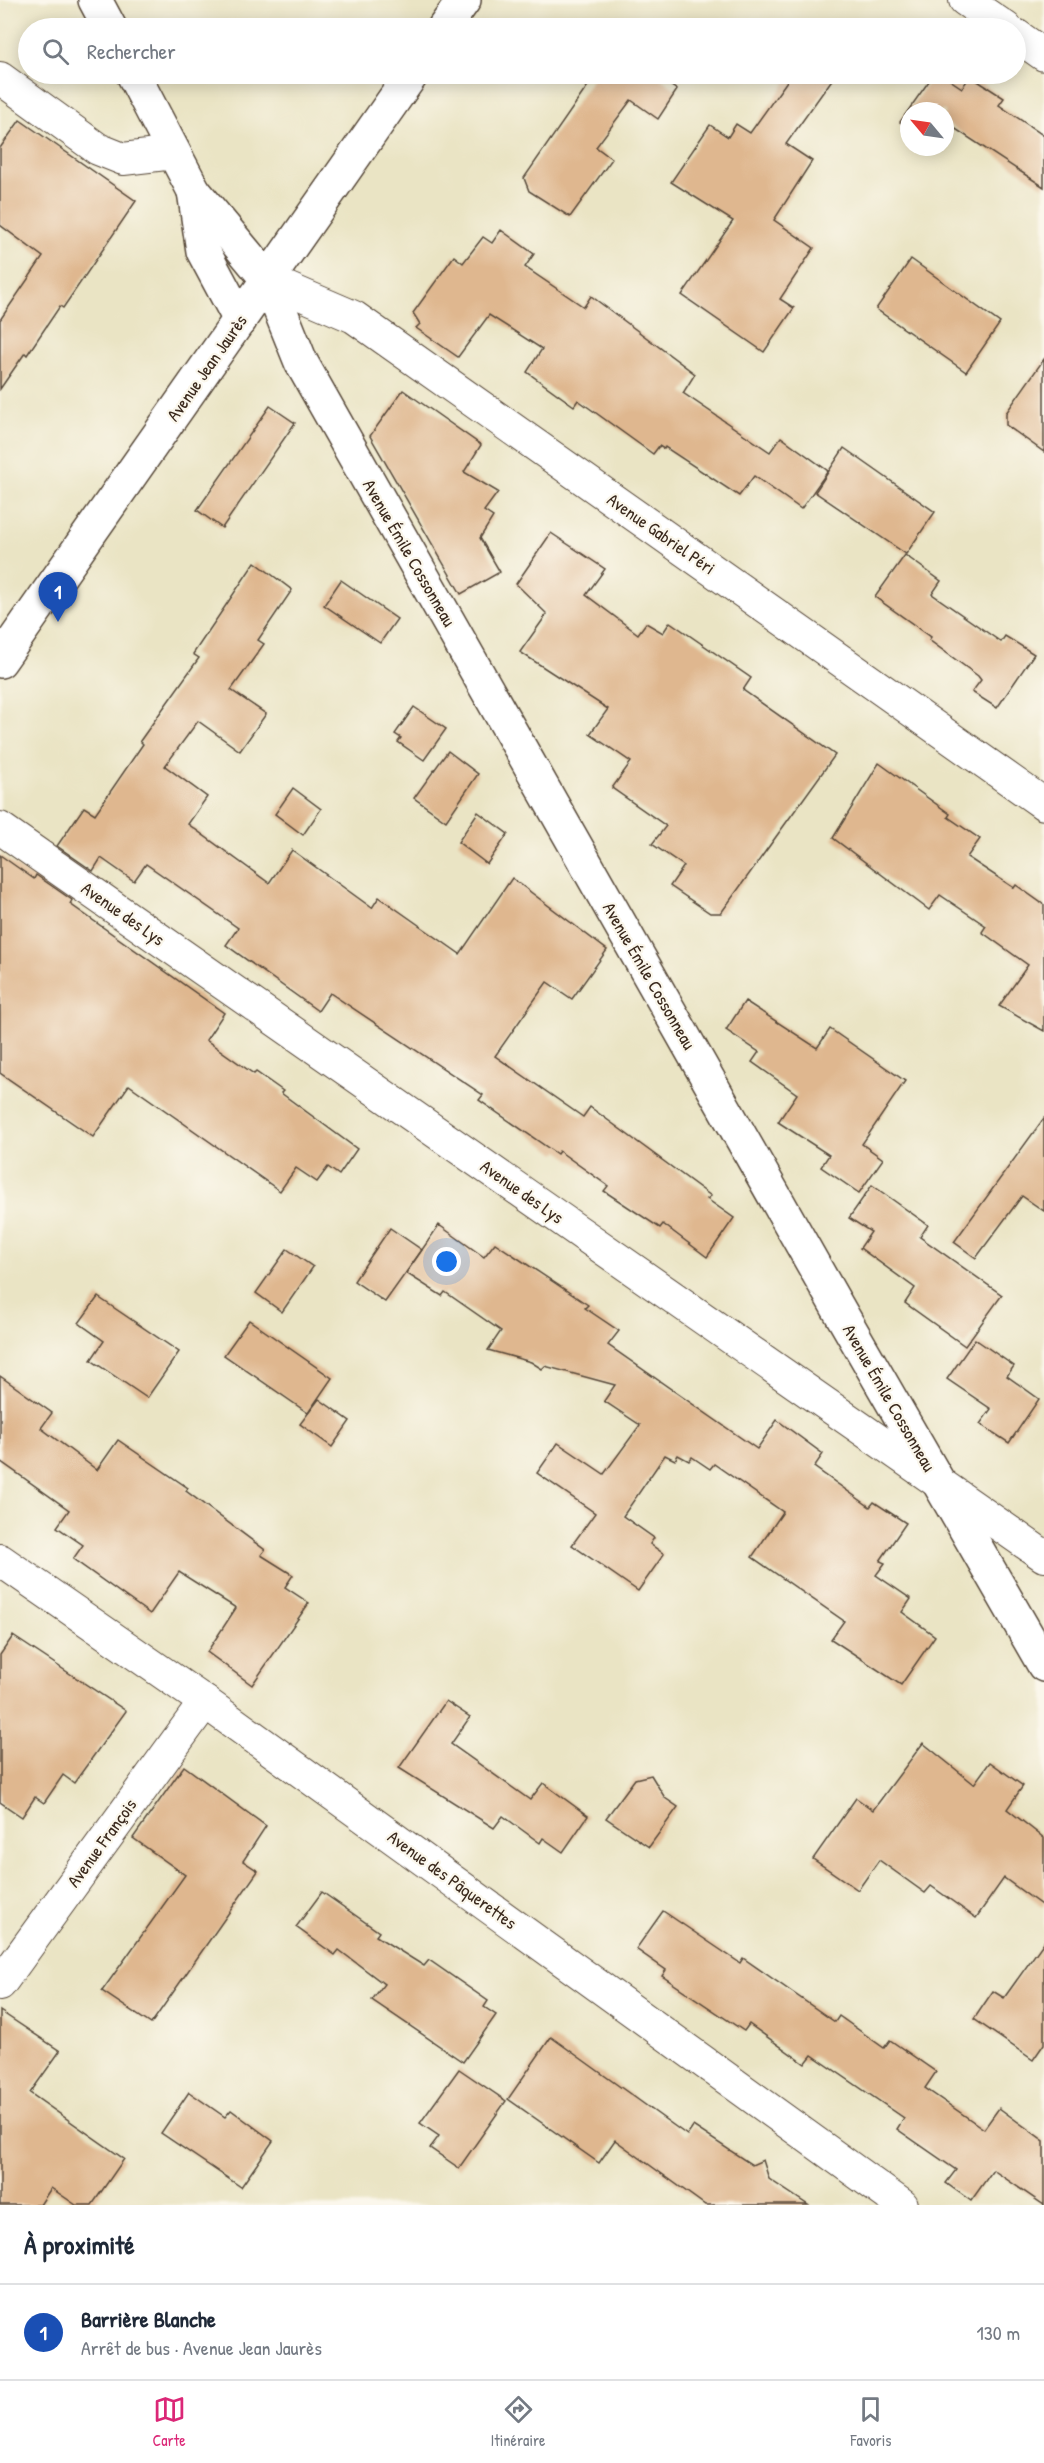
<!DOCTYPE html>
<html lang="fr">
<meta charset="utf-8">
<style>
body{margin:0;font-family:"Patrick Hand",sans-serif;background:#f2f2f3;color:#1f2937}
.compass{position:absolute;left:900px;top:102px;width:54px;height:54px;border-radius:50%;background:#fff;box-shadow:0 3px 15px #0003;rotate:299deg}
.you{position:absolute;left:447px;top:1262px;width:21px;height:21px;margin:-15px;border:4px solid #fff;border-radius:50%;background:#1a73e8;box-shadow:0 0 0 9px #1a73e833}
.badge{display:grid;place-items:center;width:39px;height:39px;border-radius:50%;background:#db2777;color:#fff;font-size:20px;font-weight:700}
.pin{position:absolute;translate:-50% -50px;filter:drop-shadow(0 2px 3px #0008)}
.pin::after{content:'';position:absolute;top:32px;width:21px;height:18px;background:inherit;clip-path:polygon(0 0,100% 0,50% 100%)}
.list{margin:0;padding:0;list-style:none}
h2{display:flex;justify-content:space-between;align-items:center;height:78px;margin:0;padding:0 24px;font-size:26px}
h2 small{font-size:20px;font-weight:400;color:#747a83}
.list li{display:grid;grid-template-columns:39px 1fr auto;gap:18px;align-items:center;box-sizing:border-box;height:96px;padding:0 24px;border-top:2px solid #e0e1e3}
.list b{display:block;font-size:22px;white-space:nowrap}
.list p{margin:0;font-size:20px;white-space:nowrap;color:#747a83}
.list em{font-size:20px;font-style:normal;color:#747a83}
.icon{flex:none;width:33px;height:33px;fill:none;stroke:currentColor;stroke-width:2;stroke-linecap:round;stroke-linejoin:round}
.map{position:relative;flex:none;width:1044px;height:2205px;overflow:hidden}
.search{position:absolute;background:#fff;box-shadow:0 3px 15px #0003;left:18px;right:18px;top:18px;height:66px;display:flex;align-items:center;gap:15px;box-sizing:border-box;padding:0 21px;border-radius:33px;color:#747a83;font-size:22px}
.sheet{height:174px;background:#fff}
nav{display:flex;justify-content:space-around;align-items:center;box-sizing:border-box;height:84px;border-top:2px solid #e0e1e3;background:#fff;font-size:16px;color:#747a83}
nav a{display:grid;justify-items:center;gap:3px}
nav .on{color:#db2777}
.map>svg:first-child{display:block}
.building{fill:#dfb78f}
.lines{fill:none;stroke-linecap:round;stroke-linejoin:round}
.street-casing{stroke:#554637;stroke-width:34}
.secondary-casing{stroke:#554637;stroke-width:36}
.street{stroke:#fff;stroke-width:32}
.secondary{stroke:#fff;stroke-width:33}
.labels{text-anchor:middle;stroke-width:4.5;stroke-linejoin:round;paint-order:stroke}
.street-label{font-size:18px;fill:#3b2a1e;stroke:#fbf7ec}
</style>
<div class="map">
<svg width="1044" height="2205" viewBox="0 0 1044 2205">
<rect width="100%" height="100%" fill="#fbf7ec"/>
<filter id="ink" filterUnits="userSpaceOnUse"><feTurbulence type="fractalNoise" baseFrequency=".0167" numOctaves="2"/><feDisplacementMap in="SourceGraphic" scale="12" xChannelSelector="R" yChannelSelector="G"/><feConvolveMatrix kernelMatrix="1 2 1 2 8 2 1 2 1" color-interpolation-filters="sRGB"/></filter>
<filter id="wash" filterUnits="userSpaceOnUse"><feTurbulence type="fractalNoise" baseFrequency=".008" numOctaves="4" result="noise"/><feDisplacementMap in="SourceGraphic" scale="24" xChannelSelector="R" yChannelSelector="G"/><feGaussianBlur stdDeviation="1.35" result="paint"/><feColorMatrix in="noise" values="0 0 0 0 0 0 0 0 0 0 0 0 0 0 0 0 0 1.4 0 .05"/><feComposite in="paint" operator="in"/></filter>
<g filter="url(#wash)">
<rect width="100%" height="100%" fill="#eae4c4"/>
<g id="blocks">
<!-- building -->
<g class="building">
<path d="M596,74h58l23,16 -19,29 -27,-19 -35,47 16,12 -42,58 -41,-26 -5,-13z"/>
<path d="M792,74h44l-50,70 26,17 -38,59 40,28 -34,51 14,9 -30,44 -82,-57 51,-74 -62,-39 39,-57 18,12 8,-13 14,9z"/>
<path d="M934,74h7l21,14 8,-12 34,22 -5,7 45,31v51l-99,-65v-11h-36v17l-9,-6z"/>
<path d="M20,120l116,81 -73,107 -3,-2 -33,49 -2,-2 -25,36v-69l43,-63 -43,-32v-77z"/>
<path d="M501,230l33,24 -9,13 59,40 7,-11 104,78 -12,19 87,59 11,-15 47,34 -27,38 -47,-33 -15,20 -74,-49 -1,2 -5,-3 -6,8 -75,-54 -4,6 -47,-34 15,-23 -53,-34 -31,42 -42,-29 4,-4 -7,-11 41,-57 9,7 20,-26 9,6z"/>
<path d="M911,259l89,64 -34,49 -90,-63z"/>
<path d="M1044,359v93l-38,-27v-12z"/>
<path d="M403,390l78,55 -17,27 34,20 -14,19 9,6 -13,21 20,34 -39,22 -91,-158z"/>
<path d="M270,406l25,17 -73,105 -25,-18z"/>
<path d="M844,448l91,64 -29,42 -91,-62z"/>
<path d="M551,533l54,36 -19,26 52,39 8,-11 17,10 7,-11 81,56 -8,12 92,65 -114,158h-11l-40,-27 14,-20 -32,-22 14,-18 -54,-38 19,-26 -41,-28 18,-25 -88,-57 27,-38 -31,-30z"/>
<path d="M905,555l36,26 -9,13 69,48 4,-6 29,18 -37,54 -25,-16 9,-12 -3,-4 -49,-36 2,-3 -56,-40z"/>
<path d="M255,562l37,28 -34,50 6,4 -33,46 35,24 -26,37 -42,-30 -33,45 42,31 -19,27 81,59 23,-33 80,58 7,-11 81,57 52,-76 95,72 -35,49 -25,-17 -52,74 88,61 7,-10 121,89 -4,3 27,19 -27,39 -44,-33 -3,4 -56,-37 4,-5 -49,-35 -2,3 -78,-54 4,-5 -153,-102 -12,18 -92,-66 12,-17 -92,-64 -12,17 -33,-23 -8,13 -36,-25 27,-39 11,7 48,-70 -3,-3 59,-83 -6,-4z"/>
<path d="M341,580l56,39 -17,24 -56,-38z"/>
<path d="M414,707l32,22 -22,31 -26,-18 3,-4 -6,-4z"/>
<path d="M448,751l30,23 -32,47 -32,-23z"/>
<path d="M879,763l71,51 -2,3 32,22 -13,18 47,31 2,-3 28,20v126l-45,-25 29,-41 -46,-33 4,-6 -46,-31 -11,15 -96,-72z"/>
<path d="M293,788l28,21 -18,26 -28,-21z"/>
<path d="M478,812l30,22 -21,30 -29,-22z"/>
<path d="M0,855l34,24 2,-4 36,25 -2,4 154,109 -18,27 48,34 2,-2 27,19 -2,2 76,56 -18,26 -11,-8 -11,15 -21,-14 -16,23 -151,-106 -36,52 -93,-64z"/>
<path d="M745,1001l72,47 13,-19 75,52 -43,63 21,15 -24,34 -38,-26 8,-12 -51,-33 19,-28 -45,-32 7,-10 -33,-22z"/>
<path d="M1044,1118v93l-22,-15 -46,62 -22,-16z"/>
<path d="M872,1185l56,40 -8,12 82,58 -37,51 -60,-43 10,-15 -55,-40 11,-16 -22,-14z"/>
<path d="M439,1225l45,32 11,-14 93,62 -3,3 34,23 -11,14 149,104 20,-29 46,34 -9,13 56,40 4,-5 32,21 -26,38 5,2 -9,12 35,24 -9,13 33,24 -34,49 -70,-46 13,-18 -92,-64 31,-45 -69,-48 -4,5 -18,-12 -3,4 -11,-6 -3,5 -10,-5 -42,61 31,22 -4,6 14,10 -26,37 -66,-46 23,-32 -58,-40 21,-30 46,31 36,-49 -36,-24 11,-16 -70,-19 -3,3 -11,-7 -43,-12 13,-19 -56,-39 -3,4 -36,-23z"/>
<path d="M390,1228l32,22 -37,52 -31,-21z"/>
<path d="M287,1249l26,18 -31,45 -26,-19z"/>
<path d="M98,1297l81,55 -32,46 -56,-38 13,-19 -25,-18z"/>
<path d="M249,1320l83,58 -24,35 -84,-58z"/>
<path d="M975,1339l39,27 -7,10 32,23 -30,44 -29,-19 11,-15 -44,-30z"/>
<path d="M0,1376l52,37 -11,15 56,42 21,-30 70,48 -2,3 79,59 -4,5 32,20 -8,12 24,16 -57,82 -45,-33 29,-44 -57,-36 -29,42 -77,-55 10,-14 -26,-18 12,-17 -69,-49z"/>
<path d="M319,1399l31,22 -18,26 -32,-23z"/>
<path d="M13,1636l113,75 -52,72 -11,-8 -19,28 -9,-6 -13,20 -22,-15v-147z"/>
<path d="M446,1701l24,16 -19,27 79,56 13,-17 45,33 -25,36 -20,-14 -3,5 -37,-27 -9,12 -95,-60z"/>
<path d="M923,1743l51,41 16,-22 33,24 -16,23 37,29v69l-40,-29 -28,40 -45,-32 -6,7 -46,-33 -21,30 -45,-31 43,-61 17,12z"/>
<path d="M184,1766l82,60 -23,35 15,10 -107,153 -49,-33 83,-116 -52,-37z"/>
<path d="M651,1775l14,23 13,9 -29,40 -43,-29 29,-39z"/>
<path d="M322,1892l57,40 -3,4 48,30 5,-6 59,41 -4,6 12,8 -33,47 -91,-62 12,-16 -45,-34 -4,5 -39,-28z"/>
<path d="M663,1911l77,52 3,-5 92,64 4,-6 45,32 6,-8 46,32 -11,16 59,41 15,-21 45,33v64l-51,-35 -22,31 -25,-18 10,-13 -59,-41 7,-11 -92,-63 -7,9 -56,-40 -5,7 -82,-55 4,-6 -30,-21z"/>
<path d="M1044,1942v102l-11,16 -59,-41 19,-28 11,7z"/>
<path d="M0,2011l60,40 -30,42 94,66 -32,46h-16l-25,-17 -11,17h-40z"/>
<path d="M551,2037l136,98 6,-9 59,39 11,-5 6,19 39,26h-103l-90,-65 -16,23 -91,-64z"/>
<path d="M459,2069l47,32 -47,67 -29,-20 9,-12 -19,-13z"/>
<path d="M189,2092l36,25 6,-7 42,31 -32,46 -80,-54z"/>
</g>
</g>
</g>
<g filter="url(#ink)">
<use href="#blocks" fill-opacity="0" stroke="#554637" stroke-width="1.5"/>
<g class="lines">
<!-- street casing -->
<g class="street-casing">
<g id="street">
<path d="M965,0l41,28"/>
<path d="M1016,35l28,20"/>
<path d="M0,78l98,71 25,10 51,-6"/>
<path d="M268,280l86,37 690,487"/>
<path d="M0,828l1044,728"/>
<path d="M0,1560l205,142 697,503"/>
<path d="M0,1984l205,-282"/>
</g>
</g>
<!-- secondary casing -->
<g class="secondary-casing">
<g id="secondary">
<path d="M95,0l15,28"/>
<path d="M444,28l20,-28"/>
<path d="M133,74l61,117 74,89 33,82 541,953 202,350"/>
<path d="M194,191l9,60 37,69"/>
<path d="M0,661l412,-587"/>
</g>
</g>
<!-- street -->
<use href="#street" class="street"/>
<!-- secondary -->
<use href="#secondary" class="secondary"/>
</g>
</g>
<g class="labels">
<!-- street labels -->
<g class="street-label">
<text transform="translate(207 368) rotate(-55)" y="6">Avenue Jean Jaurès</text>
<text transform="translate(661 534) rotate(35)" y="6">Avenue Gabriel Péri</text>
<text transform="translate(409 553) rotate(60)" y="6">Avenue Émile Cossonneau</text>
<text transform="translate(123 914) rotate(35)" y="6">Avenue des Lys</text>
<text transform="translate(649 976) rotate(60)" y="6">Avenue Émile Cossonneau</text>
<text transform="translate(522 1192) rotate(35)" y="6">Avenue des Lys</text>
<text transform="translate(889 1398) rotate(60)" y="6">Avenue Émile Cossonneau</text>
<text transform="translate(102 1843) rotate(-54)" y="6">Avenue François</text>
<text transform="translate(452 1880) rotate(36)" y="6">Avenue des Pâquerettes</text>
</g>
</g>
</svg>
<svg class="compass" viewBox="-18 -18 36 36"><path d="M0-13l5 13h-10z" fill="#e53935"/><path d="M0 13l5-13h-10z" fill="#747a83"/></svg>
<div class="you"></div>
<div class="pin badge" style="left:58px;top:622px;background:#1a4fb4">1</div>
<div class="search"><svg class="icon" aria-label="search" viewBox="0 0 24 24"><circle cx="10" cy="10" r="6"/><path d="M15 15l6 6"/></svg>Rechercher</div>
</div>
<section class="sheet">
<h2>À proximité<small></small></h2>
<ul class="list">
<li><span class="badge" style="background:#1a4fb4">1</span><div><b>Barrière Blanche</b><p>Arrêt de bus · Avenue Jean Jaurès</p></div><em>130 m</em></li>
</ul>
</section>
<nav>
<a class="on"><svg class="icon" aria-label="map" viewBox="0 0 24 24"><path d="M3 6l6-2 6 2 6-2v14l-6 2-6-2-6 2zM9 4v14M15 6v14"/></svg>Carte</a>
<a><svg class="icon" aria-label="directions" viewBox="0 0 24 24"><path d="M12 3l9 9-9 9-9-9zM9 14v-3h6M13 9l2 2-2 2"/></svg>Itinéraire</a>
<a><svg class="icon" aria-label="saved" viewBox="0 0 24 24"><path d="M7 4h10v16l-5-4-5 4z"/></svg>Favoris</a>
</nav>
